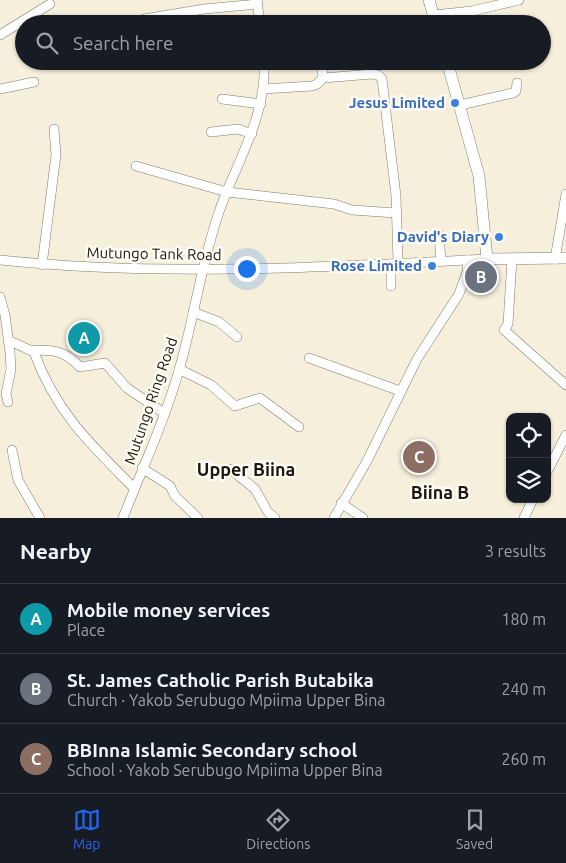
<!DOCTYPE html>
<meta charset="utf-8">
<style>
body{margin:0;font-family:Ubuntu,sans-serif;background:#20242c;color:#f1f3f6}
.controls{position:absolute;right:15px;bottom:15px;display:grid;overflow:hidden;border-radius:10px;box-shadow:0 1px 4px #0004}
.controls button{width:45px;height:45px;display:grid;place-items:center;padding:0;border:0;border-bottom:1px solid #363941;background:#171b24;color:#f1f3f6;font:25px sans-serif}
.you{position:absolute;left:246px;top:268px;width:18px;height:18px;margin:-12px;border:4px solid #fff;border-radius:50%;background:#1a73e8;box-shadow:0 0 0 8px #1a73e833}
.badge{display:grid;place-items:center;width:32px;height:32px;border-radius:50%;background:#2563eb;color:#fff;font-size:16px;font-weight:700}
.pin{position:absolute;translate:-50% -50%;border:2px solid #fff;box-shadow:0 1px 5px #0006}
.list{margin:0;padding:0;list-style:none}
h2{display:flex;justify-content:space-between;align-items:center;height:65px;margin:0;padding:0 20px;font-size:21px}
h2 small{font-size:16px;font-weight:400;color:#9ea1a6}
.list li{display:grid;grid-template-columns:32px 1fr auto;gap:15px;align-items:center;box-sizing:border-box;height:70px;padding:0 20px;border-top:1px solid #363941}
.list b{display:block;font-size:19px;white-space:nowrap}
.list p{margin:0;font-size:16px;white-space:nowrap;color:#9ea1a6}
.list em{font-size:16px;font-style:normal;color:#9ea1a6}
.icon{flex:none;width:28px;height:28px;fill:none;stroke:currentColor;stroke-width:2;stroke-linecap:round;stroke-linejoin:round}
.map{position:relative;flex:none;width:566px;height:518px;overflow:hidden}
.search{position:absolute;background:#171b24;box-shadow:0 1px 4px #0004;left:15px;right:15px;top:15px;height:55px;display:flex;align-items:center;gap:12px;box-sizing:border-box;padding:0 18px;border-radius:28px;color:#9ea1a6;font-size:19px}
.sheet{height:275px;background:#171b24}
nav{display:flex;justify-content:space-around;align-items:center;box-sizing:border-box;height:70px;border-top:1px solid #363941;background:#171b24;font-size:14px;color:#9ea1a6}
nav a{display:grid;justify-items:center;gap:2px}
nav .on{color:#2563eb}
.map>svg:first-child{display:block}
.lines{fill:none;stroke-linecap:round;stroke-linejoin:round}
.minor-casing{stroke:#827c6b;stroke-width:10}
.major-casing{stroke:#827c6b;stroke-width:12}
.minor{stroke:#fff;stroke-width:9}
.major{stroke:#fff;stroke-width:11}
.shop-dot{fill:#3f7fe0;stroke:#fffcf4;stroke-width:2}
.labels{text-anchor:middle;stroke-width:5;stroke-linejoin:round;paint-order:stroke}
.shop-label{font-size:15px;font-weight:bold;fill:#366cbe;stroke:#fffcf4;text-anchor:end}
.street-label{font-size:15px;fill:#1a1811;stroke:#fffcf4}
.quarter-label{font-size:18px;font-weight:bold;fill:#1a1811;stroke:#fffcf4}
</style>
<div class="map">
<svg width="566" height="518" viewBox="0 0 566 518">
<rect width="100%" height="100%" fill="#f5efdb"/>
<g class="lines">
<!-- minor casing -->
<g class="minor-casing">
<g id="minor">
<path d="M257,0l3,24"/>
<path d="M434,15l38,-4 47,-11"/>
<path d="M144,19l60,-10 54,-5"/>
<path d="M0,35l50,-31"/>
<path d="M448,65l14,-4"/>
<path d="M322,67l1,11"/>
<path d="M0,89l34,-7"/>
<path d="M263,89l49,-3 5,-2 6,-6 49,-4 6,1 4,4 14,117 2,67"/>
<path d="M222,99l39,5"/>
<path d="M460,105l53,-12 3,-2 1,-8"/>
<path d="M211,132l27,-3 14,5"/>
<path d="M136,166l91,26 107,12 18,6 44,3"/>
<path d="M439,234l2,27"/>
<path d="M512,259l-4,65 -4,6 62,55"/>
<path d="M555,259l11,-65"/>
<path d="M0,260c162,17 325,7 487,-1"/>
<path d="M42,265l14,-110 -2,-26"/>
<path d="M391,286v-22"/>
<path d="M0,297l5,18 5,37 1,17 -5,25 2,8"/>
<path d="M193,312l26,10 18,15"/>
<path d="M8,340l26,12c21,59 57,93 100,136"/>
<path d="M32,350c22,0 32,0 48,17l25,-4 22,25 37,25"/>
<path d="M309,358l91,33"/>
<path d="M179,369l32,16 24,21 25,-8 39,29"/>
<path d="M12,450l6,30 22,38"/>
<path d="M142,468l28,18 5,10 23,22"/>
<path d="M230,469l25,20 13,23 7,6"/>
<path d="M547,472l19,-37"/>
<path d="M341,503l22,15"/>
<path d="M123,518c19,-49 42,-98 56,-148 15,-51 22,-105 39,-155 17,-51 49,-97 46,-154"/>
<path d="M334,518l33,-57 50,-102 42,-65 8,-22 1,-12"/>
<path d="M524,518l9,-19"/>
</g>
</g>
<!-- major casing -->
<g class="major-casing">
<g id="major">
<path d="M429,0l7,24"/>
<path d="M447,61l32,115 8,83 79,-1"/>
</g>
</g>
<!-- minor -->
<use href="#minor" class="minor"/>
<!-- major -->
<use href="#major" class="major"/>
</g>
<!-- markers -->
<g class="shop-dot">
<circle cx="455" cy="103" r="5"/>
<circle cx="499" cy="237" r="5"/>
<circle cx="432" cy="266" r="5"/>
</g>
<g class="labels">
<!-- shop labels -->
<g class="shop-label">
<text x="445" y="108">Jesus Limited</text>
<text x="489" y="242">David's Diary</text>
<text x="422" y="271">Rose Limited</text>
</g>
<!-- street labels -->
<g class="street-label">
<text transform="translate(154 254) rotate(1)" y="5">Mutungo Tank Road</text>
<text transform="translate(151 401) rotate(-71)" y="5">Mutungo Ring Road</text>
</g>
<!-- quarter labels -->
<g class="quarter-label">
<text x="246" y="476">Upper Biina</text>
<text x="440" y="499">Biina B</text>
</g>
</g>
</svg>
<div class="controls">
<button><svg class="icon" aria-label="locate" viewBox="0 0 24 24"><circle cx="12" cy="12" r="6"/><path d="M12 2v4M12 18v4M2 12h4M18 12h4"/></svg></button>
<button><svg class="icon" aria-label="layers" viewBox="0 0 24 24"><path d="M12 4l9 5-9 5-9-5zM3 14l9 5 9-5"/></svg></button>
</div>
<div class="you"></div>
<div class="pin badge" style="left:84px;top:338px;background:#0f9aa8">A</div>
<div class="pin badge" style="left:481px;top:277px;background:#6b7280">B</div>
<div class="pin badge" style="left:419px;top:457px;background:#8d6e63">C</div>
<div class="search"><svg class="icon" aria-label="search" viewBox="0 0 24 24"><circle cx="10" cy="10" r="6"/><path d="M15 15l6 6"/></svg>Search here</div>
</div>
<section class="sheet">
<h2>Nearby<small>3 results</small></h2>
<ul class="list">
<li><span class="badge" style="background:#0f9aa8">A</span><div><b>Mobile money services</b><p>Place</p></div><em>180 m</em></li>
<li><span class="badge" style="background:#6b7280">B</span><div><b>St. James Catholic Parish Butabika</b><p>Church · Yakob Serubugo Mpiima Upper Bina</p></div><em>240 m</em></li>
<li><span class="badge" style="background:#8d6e63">C</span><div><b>BBInna Islamic Secondary school</b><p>School · Yakob Serubugo Mpiima Upper Bina</p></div><em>260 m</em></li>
</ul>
</section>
<nav>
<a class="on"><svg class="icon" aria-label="map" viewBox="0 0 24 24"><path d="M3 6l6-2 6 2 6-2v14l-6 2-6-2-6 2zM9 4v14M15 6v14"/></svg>Map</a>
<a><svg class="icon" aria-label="directions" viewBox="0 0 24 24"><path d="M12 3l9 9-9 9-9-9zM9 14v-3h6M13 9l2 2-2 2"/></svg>Directions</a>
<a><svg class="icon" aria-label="saved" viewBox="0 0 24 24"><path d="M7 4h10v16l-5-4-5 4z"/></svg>Saved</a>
</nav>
